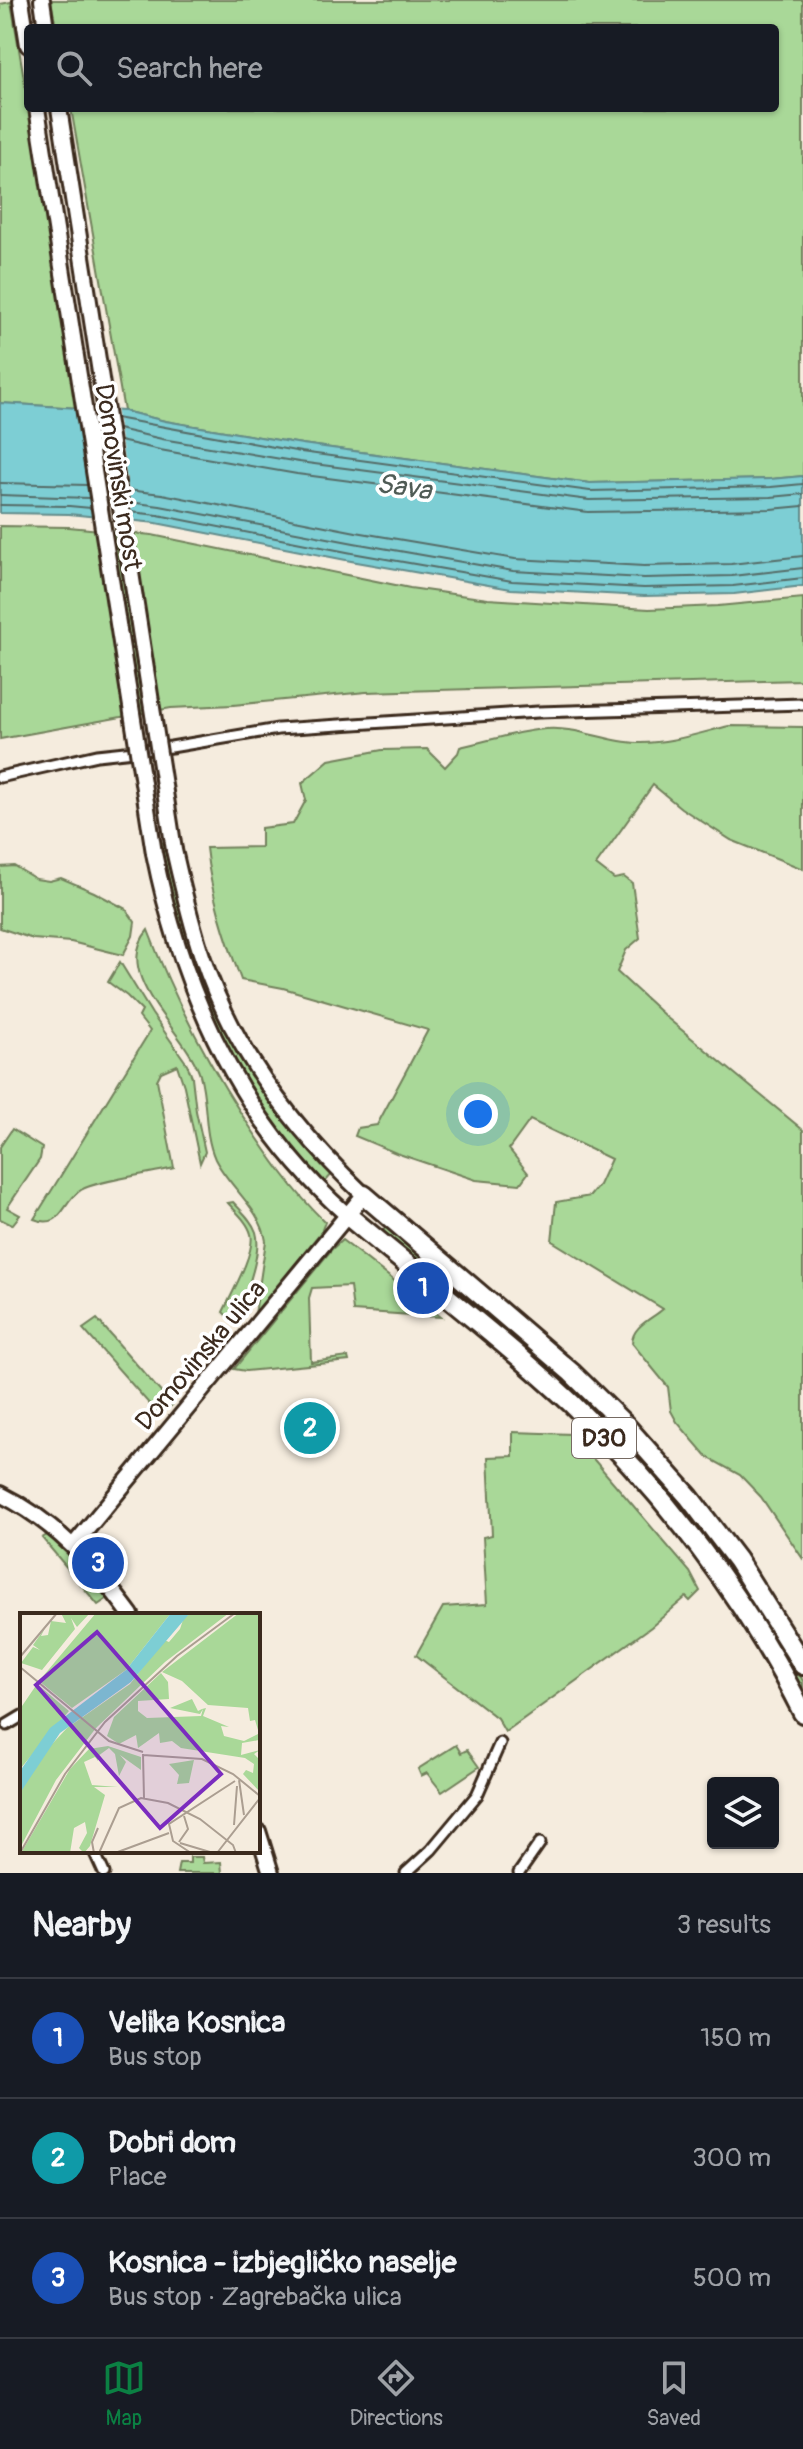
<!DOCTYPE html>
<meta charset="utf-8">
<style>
body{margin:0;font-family:Pangolin,sans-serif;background:#20242c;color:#f1f3f6}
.controls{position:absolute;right:24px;bottom:24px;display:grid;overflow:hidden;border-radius:8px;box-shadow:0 2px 6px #0004}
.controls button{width:72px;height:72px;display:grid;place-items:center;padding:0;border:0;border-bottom:2px solid #363941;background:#171b24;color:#f1f3f6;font:40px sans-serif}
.you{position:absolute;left:478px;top:1114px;width:28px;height:28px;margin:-20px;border:6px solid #fff;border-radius:50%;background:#1a73e8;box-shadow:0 0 0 12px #1a73e833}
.badge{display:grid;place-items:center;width:52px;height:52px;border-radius:50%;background:#0b8043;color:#fff;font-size:26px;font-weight:700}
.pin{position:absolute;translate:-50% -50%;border:4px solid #fff;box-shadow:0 2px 8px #0006}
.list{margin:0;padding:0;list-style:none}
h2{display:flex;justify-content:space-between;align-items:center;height:104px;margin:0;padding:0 32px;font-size:34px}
h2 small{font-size:26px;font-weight:400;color:#9ea1a6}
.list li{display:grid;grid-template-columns:52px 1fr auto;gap:24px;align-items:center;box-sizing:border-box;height:120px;padding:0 32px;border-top:2px solid #363941}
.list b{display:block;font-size:30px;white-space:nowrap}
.list p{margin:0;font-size:26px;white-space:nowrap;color:#9ea1a6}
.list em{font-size:26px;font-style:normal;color:#9ea1a6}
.icon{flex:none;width:44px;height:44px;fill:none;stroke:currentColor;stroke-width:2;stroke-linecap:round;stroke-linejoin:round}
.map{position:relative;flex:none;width:803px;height:1873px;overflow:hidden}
.search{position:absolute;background:#171b24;box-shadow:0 2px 6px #0004;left:24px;right:24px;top:24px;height:88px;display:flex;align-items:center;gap:20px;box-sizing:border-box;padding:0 28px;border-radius:8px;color:#9ea1a6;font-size:30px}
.sheet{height:464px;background:#171b24}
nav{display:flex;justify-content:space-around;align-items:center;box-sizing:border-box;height:112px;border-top:2px solid #363941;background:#171b24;font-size:22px;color:#9ea1a6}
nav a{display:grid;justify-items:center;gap:4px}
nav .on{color:#0b8043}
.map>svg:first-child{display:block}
.green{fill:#a9d898;stroke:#72815b;stroke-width:2}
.water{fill:#7dced4;stroke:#638c8b;stroke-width:2}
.pier{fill:#f5ecde}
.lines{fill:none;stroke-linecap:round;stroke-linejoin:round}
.shore{stroke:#556c67;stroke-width:2}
.street-casing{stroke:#3b2a1e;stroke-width:15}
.secondary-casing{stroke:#3b2a1e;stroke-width:20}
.highway-casing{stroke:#3b2a1e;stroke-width:24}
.street{stroke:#fff;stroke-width:9}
.secondary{stroke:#fff;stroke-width:14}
.highway{stroke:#fff;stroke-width:18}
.secondary-bridge-casing{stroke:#3b2a1e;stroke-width:20;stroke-linecap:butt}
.secondary-bridge{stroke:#fff;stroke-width:14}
.labels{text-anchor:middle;stroke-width:7;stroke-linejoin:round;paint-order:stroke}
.shield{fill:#fff;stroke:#766a62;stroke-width:2}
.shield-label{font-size:24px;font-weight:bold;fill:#3b2a1e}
.street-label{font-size:26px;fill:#3b2a1e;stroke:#fff}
.water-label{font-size:28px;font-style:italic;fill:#4f5b55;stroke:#fff}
.inset-road{fill:none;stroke:#ab9e91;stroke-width:2}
.view{fill:#7b2cbf;fill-opacity:0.15;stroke:#7b2cbf;stroke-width:4}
.inset-edge{fill:none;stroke:#3b2a1e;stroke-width:4}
</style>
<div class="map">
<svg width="803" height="1873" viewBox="0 0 803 1873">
<rect width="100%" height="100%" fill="#f5ecde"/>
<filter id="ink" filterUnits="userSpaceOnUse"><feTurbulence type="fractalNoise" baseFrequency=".0125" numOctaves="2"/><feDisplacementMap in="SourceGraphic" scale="16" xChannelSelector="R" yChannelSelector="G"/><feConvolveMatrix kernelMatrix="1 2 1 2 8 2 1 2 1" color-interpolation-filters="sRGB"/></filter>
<g filter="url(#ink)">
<!-- green -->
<g class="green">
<path d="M51,0h752v476l-33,3 -180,4 -288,-39 -137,-23 -41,-10 -53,-303h704v-80h-719z"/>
<path d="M11,2l69,406 -80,-5v-399z"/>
<path d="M0,526l69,1 83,8 258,53 78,11 161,10 69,-3 85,-8v82l-437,12 -133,13 -62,3 -171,31z"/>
<path d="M729,726l74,1v142l-72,-29 -50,-32 -28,-23 -57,80 18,14 10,-2 8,6 8,55 -14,12 -9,22 49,45 137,113v429l-42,-62 -21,-22 -33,-18 -30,-35 -6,-11 -3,-24 -36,-44c0,-17 20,-24 31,-34l-111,-68 4,-39 34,-6 9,-11 12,-26 -81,-39 -21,29 19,24 -8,11 -44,-4 -80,-27 -41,-17 3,-8 19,-3 51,-95 -145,-42 -42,-8c-16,-43 -30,-86 -35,-132l55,-1v-19l32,-4 13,-24 -4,-17 27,-23 53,-10 45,-1 18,18 13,-14 2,-6c28,-6 57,-16 85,-18 31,-3 61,13 92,14 31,1 63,-10 92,-17z"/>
<path d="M169,842l37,137 128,193 -9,10 -58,-63 -19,-27 -56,-114 -34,-135z"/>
<path d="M14,866l22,13 13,2 12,-3 33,14 32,17 9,13 -2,14 -10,19 -52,-13 -38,-3 -33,-11v-61z"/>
<path d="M148,930c25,66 56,126 94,185 25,38 50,75 83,107l-4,10 -31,38 -36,51 12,-80c-5,-32 -37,-54 -51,-82 -12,-27 -7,-57 -15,-84 -13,-43 -91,-99 -52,-145z"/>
<path d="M120,962l32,52 35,50 5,13 4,34 9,41 -5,11 -16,-77 -7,-21 -16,7 -4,8 17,88c-19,5 -79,13 -93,22 -20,13 -18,40 -47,29l116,-188 -11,-14 3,-6 -15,-15 -19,-14z"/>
<path d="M12,1129l30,19 -2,11 -33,49 13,7 -8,10 -12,-6v-72z"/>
<path d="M233,1202c8,9 19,18 23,30 7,23 -14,69 -20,93l-13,-13c8,-17 33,-61 28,-78 -3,-12 -15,-22 -23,-31z"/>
<path d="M387,1226l195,167 32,32 64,71 58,76 58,92 9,17v20l-147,-215 -277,-251z"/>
<path d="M342,1240l99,77 -88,-6 -3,-25 -38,2 -3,10 2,64 37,-5 1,4 -103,10 -12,-2 98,-120z"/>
<path d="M97,1319l75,86 -13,10 -76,-86z"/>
<path d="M513,1432l59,2 118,138 10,19 -10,10 -4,-4 -35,30 -146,105 -8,-14 -81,-63 27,-48 44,-3 -4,-67 9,-2 -4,-78 25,-1z"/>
<path d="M49,1534l23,22 36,42 -10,7 -56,-67z"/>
<path d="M456,1745l5,8 6,-3 12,17 -37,25 -15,-19 -6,3 -3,-7z"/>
<path d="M190,1857h12l1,6 18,-1 1,11h-45l2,-10h11z"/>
</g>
<!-- water -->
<path class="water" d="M0,403l124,8 41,10 137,23 288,39 180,-4 33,-3v110l-69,8 -90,2 -133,-7 -160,-28 -195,-38 -87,-9 -69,-1z"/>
<!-- pier -->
<path class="pier" d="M74,404l42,2 18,119 -41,-5z"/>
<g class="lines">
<!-- shore -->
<g class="shore">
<path d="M116,418l185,34 289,39 181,-4 32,-3"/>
<path d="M118,429l44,10 137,23 290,38 182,-3 32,-3"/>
<path d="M120,441l40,9 137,24 291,38 183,-3 32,-3"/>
<path d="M0,483l87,2"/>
<path d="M127,490l35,4 194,38 159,27 129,7 87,-2 72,-8"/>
<path d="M0,495l89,3"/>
<path d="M129,502l31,4 194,37 159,28 131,7 88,-2 71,-8"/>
<path d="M0,505l69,1 22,2"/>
<path d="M131,512l27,3 194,38 160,28 132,7 89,-2 70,-8"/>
</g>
<!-- street casing -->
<g class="street-casing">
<g id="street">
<path d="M0,777l97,-22 74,-8 107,-18 260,-17 265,-8"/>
<path d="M7,1725l15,-9"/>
<path d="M94,1851l10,22"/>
<path d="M406,1873l25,-23 46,-55 23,-52"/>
<path d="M519,1873l21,-30"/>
</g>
</g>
<!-- secondary casing -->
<g class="secondary-casing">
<g id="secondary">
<path d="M21,0l7,45"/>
<path d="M42,0l4,28"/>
<path d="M154,853c28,139 85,267 193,362"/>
<path d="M0,1494c55,27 95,72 131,121"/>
<path d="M73,1546l291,-351c-71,-67 -131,-145 -162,-239 -12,-35 -20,-71 -28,-106"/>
<path d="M258,1831l13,42"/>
</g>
</g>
<!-- highway casing -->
<g class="highway-casing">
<g id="highway">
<path d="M364,1195l208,178 52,51 65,73 48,63 66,105"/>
<path d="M347,1215c75,63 153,122 224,188 92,88 175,196 232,310"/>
</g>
</g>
<!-- street -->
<use href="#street" class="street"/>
<!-- secondary -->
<use href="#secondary" class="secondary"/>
<!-- highway -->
<use href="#highway" class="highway"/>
<!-- secondary-bridge casing -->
<g class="secondary-bridge-casing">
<g id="secondary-bridge">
<path d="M37,108l117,745"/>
<path d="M59,108l115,742"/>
</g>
</g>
<!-- secondary-bridge -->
<use href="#secondary-bridge" class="secondary-bridge"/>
</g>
</g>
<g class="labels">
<!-- shield labels -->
<rect class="shield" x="572" y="1418" width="64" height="40" rx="6"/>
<g class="shield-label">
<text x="604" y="1446">D30</text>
</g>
<!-- street labels -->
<g class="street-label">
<text transform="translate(119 477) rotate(81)" y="9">Domovinski most</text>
<text transform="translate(200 1355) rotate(-50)" y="9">Domovinska ulica</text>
</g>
<!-- water labels -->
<g class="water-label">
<text transform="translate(404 486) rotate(8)" y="10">Sava</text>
</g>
</g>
<!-- overview -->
<g transform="translate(20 1613)">
<rect width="240" height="240" fill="#f5ecde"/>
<path d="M41,0h29l-13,14 -6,-9 4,11 -33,41 -21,-7 12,-16 7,3 -7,-5 12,-17 -4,8 7,-1 3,-14 15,2zM76,0h75l-45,57 -54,38 -33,-27zM173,0h36l-64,49 -69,66 -40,52 -36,68v-55l20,-36 27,-29 63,-44 34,-44 5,2 11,-13 4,-12zM219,0h21l-2,117 -3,-10 -5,1 -2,-13 -40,-3 -26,-24 -20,-9zM141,60l7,9 1,17 -31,2v10l9,7 54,-2 2,-7 -3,5 -30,-6 22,-9 6,12 4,-2 4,-1 -3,8 26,11 -8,-1 3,10 20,5 16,-8v11l-1,-4 -17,3 -1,12 19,-5 -6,4 6,6v32l-17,-18 3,-4 7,3 1,-9 -9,-6 -64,-10 -9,-7 -12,2 -1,-10 -21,15 -2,-13 -17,9 -12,-8 7,-19zM17,71l32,27 -49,58v-60zM88,133l33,11v13l-21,-15 6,7 -7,14 -4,-22 -6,-6 -11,8v5l-3,-4 -11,5 8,23 26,2h-24l11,8 -15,51 -6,7 -5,-5 8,-15 -2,-11 -11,6 -4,25h-49l49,-84 19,-20zM174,147l-5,23 -12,1 2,-9 -10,-11z" fill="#a9d898"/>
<path d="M151,0h19l-59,69 -71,51 -40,60v-22l30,-43 76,-58z" fill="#7dced4"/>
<path class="inset-road" d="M0,44l37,-44M0,54l89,74 34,11M123,141l1,44M123,142l59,4 31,15 27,22M219,167l5,35M214,212l3,-39M159,229l9,-13 -4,-13M160,230l30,9M0,240l45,-79 40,-52 72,-66 58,-43M74,240l-2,-11 6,-14M79,240l20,-45 22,-10 27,5 32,16 33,26 3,8M95,240l54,-20M171,240l-18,-12 -4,-17 66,-43M197,240l43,-55"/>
<path class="view" d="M77,19l124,142 -61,54 -124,-143z"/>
<rect width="240" height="240" class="inset-edge"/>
</g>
</svg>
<div class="controls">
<button><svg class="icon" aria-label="layers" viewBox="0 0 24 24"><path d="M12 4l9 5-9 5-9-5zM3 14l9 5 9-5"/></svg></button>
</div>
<div class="you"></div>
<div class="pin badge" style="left:423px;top:1288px;background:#1a4fb4">1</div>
<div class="pin badge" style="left:310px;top:1428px;background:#0f9aa8">2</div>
<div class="pin badge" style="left:98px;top:1563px;background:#1a4fb4">3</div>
<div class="search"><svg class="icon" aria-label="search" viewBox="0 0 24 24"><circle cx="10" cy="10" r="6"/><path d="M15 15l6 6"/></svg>Search here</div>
</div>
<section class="sheet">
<h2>Nearby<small>3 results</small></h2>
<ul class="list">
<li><span class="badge" style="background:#1a4fb4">1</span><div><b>Velika Kosnica</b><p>Bus stop</p></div><em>150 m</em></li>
<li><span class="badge" style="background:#0f9aa8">2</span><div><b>Dobri dom</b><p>Place</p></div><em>300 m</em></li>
<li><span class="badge" style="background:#1a4fb4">3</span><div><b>Kosnica - izbjegličko naselje</b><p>Bus stop · Zagrebačka ulica</p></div><em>500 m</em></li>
</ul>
</section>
<nav>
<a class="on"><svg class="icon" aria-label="map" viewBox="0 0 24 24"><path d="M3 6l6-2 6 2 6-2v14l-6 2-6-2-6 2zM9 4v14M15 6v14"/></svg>Map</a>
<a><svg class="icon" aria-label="directions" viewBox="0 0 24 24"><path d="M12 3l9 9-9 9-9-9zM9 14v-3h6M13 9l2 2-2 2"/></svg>Directions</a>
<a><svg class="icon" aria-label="saved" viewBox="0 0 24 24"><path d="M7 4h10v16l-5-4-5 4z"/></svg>Saved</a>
</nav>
